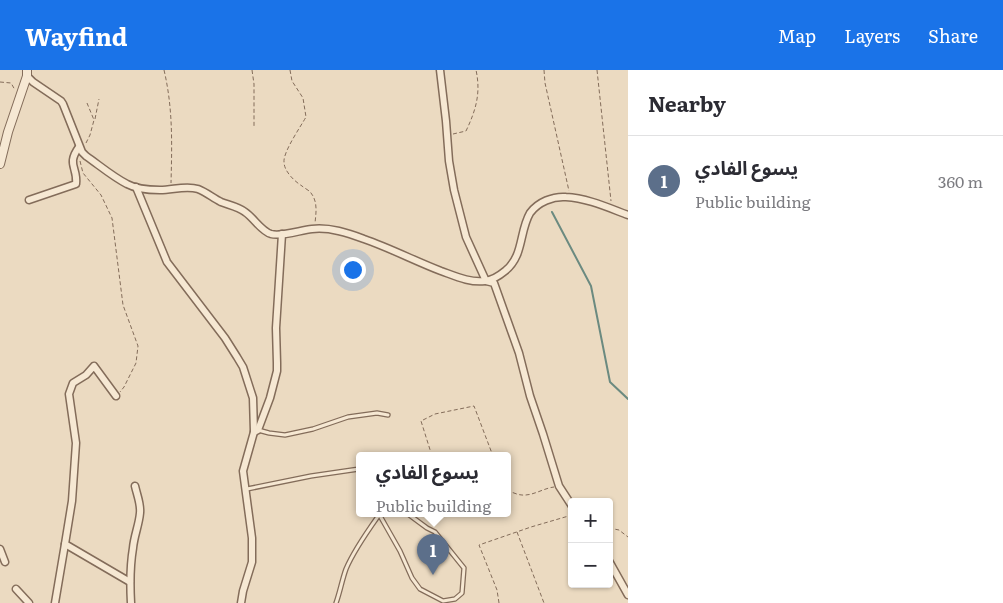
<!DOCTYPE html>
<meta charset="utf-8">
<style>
body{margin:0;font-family:Literata,"Noto Sans Arabic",serif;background:#f7f7f7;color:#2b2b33}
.controls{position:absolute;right:15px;bottom:15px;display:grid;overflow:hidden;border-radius:5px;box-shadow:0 1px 4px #0004}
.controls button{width:45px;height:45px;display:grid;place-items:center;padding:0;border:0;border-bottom:1px solid #e1e1e2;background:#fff;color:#2b2b33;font:25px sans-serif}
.you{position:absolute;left:352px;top:199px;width:18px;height:18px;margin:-12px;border:4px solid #fff;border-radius:50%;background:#1a73e8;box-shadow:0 0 0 8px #1a73e833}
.badge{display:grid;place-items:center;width:32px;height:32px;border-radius:50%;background:#1a73e8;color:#fff;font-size:16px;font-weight:700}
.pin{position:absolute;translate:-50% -41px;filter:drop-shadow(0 1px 2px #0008)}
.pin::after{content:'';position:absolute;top:26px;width:18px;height:15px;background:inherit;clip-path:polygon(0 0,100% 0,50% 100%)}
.popup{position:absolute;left:356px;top:382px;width:155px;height:65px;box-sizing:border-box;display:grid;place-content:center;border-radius:5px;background:#fff;filter:drop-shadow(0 1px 4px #0005);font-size:16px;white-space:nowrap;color:#7c7c81}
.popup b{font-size:19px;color:#2b2b33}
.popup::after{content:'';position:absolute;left:50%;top:100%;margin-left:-10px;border:10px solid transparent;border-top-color:#fff}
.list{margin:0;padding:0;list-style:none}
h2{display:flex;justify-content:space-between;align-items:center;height:65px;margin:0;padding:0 20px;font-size:21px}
h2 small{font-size:16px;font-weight:400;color:#7c7c81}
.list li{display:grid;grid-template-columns:32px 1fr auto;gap:15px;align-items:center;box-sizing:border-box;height:90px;padding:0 20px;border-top:1px solid #e1e1e2}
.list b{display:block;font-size:19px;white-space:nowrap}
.list p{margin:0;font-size:16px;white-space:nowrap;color:#7c7c81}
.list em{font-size:16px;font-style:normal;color:#7c7c81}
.map{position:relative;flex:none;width:628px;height:533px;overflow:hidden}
header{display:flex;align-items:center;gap:30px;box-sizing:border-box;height:70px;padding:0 25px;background:#1a73e8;color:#fff}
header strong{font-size:24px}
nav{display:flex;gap:28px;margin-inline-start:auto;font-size:18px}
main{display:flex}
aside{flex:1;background:#fff}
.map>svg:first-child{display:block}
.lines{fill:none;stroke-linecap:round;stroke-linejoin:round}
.stream{stroke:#6b8a80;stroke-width:2}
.service-casing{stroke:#836c5a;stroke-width:5.5}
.minor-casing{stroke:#836c5a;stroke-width:9}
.tertiary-casing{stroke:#836c5a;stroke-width:10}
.path{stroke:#836c5a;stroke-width:1;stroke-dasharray:4 2.5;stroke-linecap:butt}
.service{stroke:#f6e8d3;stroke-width:3}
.minor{stroke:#f6e8d3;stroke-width:6}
.tertiary{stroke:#f6e8d3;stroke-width:8}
</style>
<header>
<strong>Wayfind</strong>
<nav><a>Map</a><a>Layers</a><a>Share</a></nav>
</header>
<main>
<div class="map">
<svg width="628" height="533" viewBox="0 0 628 533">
<rect width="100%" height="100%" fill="#ebdac1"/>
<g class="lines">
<!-- stream -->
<path class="stream" d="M552,142l39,74 19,96 18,17"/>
<!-- service casing -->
<g class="service-casing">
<g id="service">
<path d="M258,360l11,3 16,2 28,-6 35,-12 29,-4 11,2"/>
<path d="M247,419l64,-13 48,-7"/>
<path d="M379,444l21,37 12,27 8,11 23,12 12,-2 7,-6 2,-25 -29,-36 -8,-4 -19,-14"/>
<path d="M336,533c4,-11 6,-23 10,-34 8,-19 21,-37 33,-54"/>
</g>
</g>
<!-- minor casing -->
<g class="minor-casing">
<g id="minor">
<path d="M440,0l6,51 3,40 5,29 12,47 20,44 8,2 25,70 11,43 13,38 16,52 13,20"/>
<path d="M27,6l6,6 28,19 2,3 19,48 4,4c13,9 27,21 41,28 9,5 23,6 33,6 13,0 26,-5 38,-1 8,3 15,9 23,13 8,3 18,5 24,10 9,6 16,19 26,22 11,3 30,-4 41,-5 18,-2 36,4 52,10 26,9 51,22 77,32 14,5 29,12 44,10 8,-1 14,-5 20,-10 19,-15 14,-39 25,-58 8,-11 23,-17 36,-16 21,1 43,11 62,18"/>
<path d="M136,117l31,75 58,76 12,19 6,10 10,31 1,34 -11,39 9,67v24l-9,29 -2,12"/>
<path d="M29,130l47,-16c2,-17 -10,-19 3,-37"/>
<path d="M116,326l-22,-30 -8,9 -13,8 -4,11 7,49 -4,58 -7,43 65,38"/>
<path d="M254,362l4,-2 12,-32 7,-27v-8l-1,-35 6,-94"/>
<path d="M0,479l5,13"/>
<path d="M609,491l19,34"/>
<path d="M16,519l13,14"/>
<path d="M55,533l10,-59"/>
<path d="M131,533c-1,-18 -1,-37 2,-55 1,-12 6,-23 7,-35 1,-9 -3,-18 -5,-27"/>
</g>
</g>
<!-- tertiary casing -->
<g class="tertiary-casing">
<path id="tertiary" d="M0,94l8,-32 19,-56v-6"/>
</g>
<!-- path -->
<g class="path">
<path d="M164,0c9,38 8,74 7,113"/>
<path d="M252,0l2,14v42"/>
<path d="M290,0l2,11 11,17 3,19c-5,9 -23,35 -22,45 0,9 10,19 18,24 2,2 7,4 9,7 7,9 5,20 4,30"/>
<path d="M544,0l1,13 24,108"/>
<path d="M597,0l14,131"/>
<path d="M0,12l11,1 4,7"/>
<path d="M95,49l4,-20"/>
<path d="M453,64l13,-3c10,-21 15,-38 10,-61"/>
<path d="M86,73l4,-8 4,-15 -7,-17"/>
<path d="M80,91l3,12 18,22 11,23 11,87 15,41 -2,17 -12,24 -4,5"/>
<path d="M432,386l-11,-35 14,-7 39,-8 19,50"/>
<path d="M507,420c4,2 11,5 15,5 11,1 22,-7 32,-8"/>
<path d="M582,431v1"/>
<path d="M415,444l31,2 2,-2"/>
<path d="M609,458l10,2 9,7"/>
<path d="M517,462l27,71"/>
<path d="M499,533l-2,-13 -18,-45 52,-18 41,-12"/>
</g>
<!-- service -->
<use href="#service" class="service"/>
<!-- minor -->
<use href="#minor" class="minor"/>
<!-- tertiary -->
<use href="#tertiary" class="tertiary"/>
</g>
</svg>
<div class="controls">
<button>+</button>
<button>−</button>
</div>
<div class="you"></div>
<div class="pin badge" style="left:433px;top:505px;background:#5c6f8a">1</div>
<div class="popup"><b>يسوع الفادي</b>Public building</div>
</div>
<aside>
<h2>Nearby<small></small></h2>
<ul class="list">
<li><span class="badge" style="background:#5c6f8a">1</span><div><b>يسوع الفادي</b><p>Public building</p></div><em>360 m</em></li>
</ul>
</aside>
</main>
